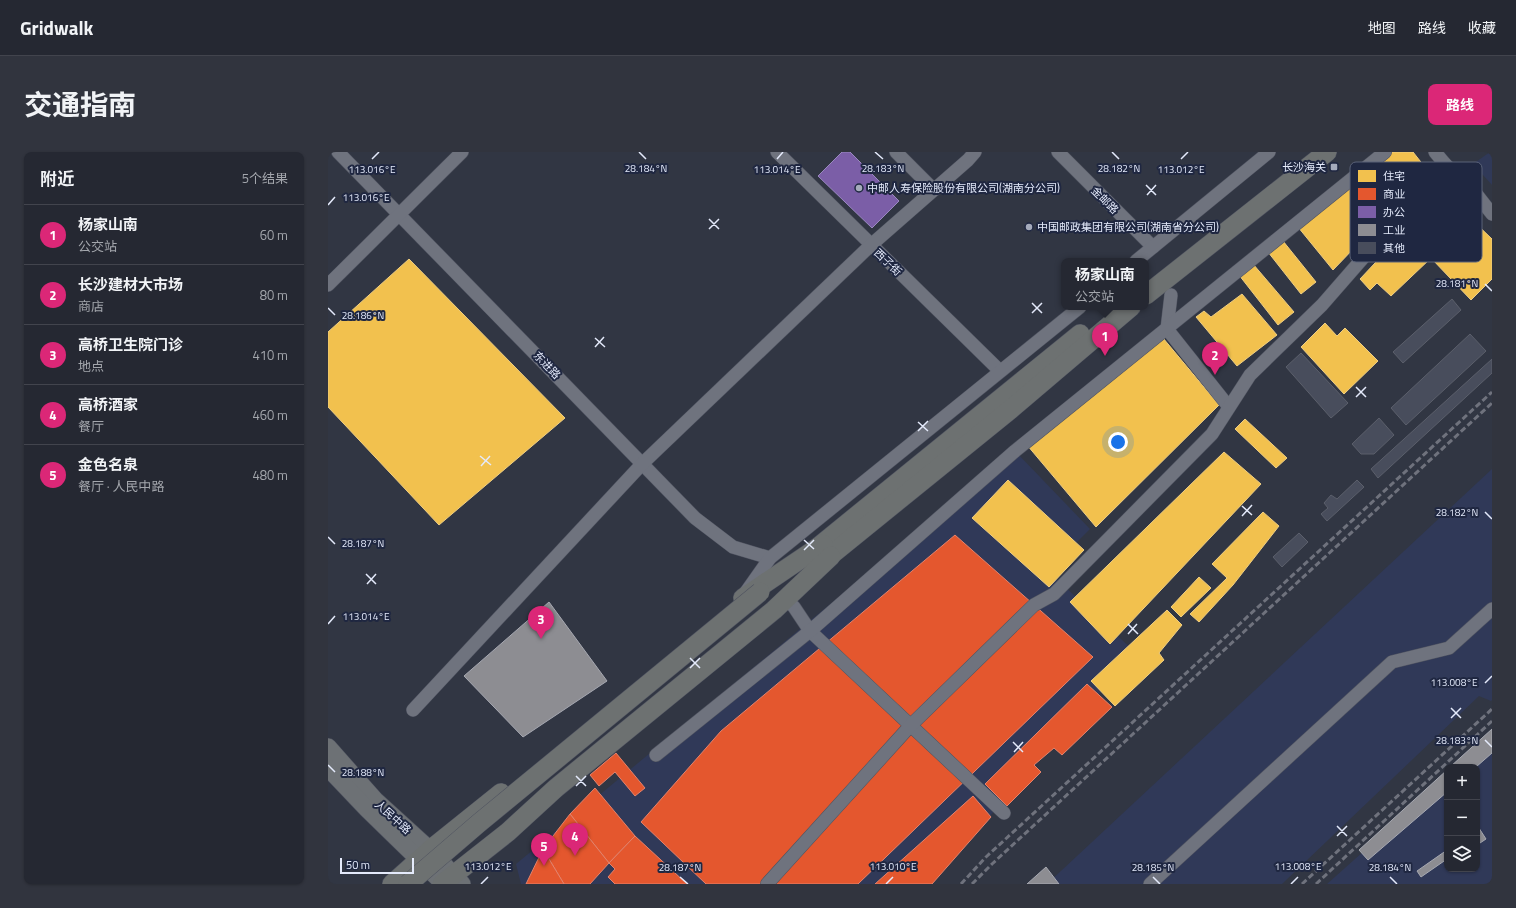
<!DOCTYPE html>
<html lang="zh">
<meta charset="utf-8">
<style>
body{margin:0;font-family:"Titillium Web","Noto Sans SC",sans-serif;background:#31343e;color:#f1f3f6}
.controls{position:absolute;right:12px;bottom:12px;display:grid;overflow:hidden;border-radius:8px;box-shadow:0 1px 3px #0004}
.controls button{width:36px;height:36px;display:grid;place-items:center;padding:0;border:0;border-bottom:1px solid #42444d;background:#252832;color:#f1f3f6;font:20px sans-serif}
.scale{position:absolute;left:12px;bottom:10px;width:74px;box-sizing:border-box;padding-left:4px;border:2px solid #e4eafb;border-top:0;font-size:11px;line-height:14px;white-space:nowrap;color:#e4eafb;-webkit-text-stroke:3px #1f2741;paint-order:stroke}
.you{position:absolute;left:790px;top:290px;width:14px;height:14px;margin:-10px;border:3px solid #fff;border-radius:50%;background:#1a73e8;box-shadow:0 0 0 6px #1a73e833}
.badge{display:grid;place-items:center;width:26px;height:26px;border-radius:50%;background:#db2777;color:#fff;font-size:13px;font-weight:700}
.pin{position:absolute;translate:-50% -33px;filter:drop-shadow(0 1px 2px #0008)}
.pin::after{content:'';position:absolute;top:21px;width:14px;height:12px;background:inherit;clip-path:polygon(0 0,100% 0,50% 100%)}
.popup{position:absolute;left:733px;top:106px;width:88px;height:52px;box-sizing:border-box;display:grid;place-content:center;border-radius:8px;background:#252832;filter:drop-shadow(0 1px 3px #0005);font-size:13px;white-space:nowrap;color:#a3a6ac}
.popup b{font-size:15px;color:#f1f3f6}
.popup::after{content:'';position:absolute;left:50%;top:100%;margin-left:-8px;border:8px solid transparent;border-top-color:#252832}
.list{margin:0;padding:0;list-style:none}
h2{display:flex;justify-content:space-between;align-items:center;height:52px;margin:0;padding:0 16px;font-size:17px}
h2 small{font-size:13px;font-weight:400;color:#a3a6ac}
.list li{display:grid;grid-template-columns:26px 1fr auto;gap:12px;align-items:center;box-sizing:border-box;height:60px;padding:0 16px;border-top:1px solid #42444d}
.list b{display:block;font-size:15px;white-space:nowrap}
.list p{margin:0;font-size:13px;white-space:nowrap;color:#a3a6ac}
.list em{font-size:13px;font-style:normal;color:#a3a6ac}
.icon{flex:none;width:22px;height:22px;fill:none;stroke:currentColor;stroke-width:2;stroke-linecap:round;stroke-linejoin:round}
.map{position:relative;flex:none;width:1164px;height:732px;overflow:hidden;border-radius:8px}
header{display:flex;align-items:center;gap:24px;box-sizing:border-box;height:56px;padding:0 20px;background:#252832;border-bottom:1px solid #42444d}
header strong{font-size:19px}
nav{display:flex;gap:22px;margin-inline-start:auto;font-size:14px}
.intro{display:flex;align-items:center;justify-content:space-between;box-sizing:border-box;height:96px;padding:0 24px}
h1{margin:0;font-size:28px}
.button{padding:10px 18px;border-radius:8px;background:#db2777;color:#fff;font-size:14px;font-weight:700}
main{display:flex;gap:24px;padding:0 24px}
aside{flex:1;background:#252832;border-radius:8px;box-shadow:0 1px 3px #0004}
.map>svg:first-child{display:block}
.built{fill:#303958}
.homes{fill:#f2c14e;stroke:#eecd82}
.shops{fill:#e4572e;stroke:#e4836c}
.offices{fill:#7b5ea7;stroke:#9a88c0}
.industry{fill:#8d8d92;stroke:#a7a9b2}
.building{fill:#484d5c;stroke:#5b5f6b}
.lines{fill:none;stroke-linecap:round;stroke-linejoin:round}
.minor-casing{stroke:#4f5360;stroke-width:14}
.major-casing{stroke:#4f5360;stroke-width:18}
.highway-casing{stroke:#4f5360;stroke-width:20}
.minor{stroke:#6f737e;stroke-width:13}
.major{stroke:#6d7175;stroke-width:17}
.highway{stroke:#6d7171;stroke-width:19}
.rail{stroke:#6f727d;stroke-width:3;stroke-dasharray:6 3;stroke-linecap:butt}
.highway-bridge-casing{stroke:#4f5360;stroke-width:20;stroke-linecap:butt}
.highway-bridge{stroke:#6d7171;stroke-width:19}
.ticks{fill:none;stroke:#e4eafb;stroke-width:1.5}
.poi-dot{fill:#a5abbb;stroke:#1f2741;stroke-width:1.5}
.labels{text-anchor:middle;stroke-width:4;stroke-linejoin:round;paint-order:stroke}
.poi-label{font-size:11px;fill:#e4eafb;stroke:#1f2741;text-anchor:start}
.street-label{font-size:11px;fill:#e4eafb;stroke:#1f2741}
.key{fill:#1f2741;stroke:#5a6279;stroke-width:1}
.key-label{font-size:11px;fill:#e4eafb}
.ticks-label{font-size:10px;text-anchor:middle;fill:#e4eafb;stroke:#1f2741;stroke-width:4;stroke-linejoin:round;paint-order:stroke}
</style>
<header>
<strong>Gridwalk</strong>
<nav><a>地图</a><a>路线</a><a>收藏</a></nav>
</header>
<div class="intro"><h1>交通指南</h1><a class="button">路线</a></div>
<main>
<aside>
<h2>附近<small>5个结果</small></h2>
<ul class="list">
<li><span class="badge">1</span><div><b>杨家山南</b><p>公交站</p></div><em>60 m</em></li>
<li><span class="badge">2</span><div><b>长沙建材大市场</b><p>商店</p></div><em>80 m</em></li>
<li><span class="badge">3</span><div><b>高桥卫生院门诊</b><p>地点</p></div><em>410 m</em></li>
<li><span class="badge">4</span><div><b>高桥酒家</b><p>餐厅</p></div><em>460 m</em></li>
<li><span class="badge">5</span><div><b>金色名泉</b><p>餐厅 · 人民中路</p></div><em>480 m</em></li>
</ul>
</aside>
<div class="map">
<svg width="1164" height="732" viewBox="0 0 1164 732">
<rect width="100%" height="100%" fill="#313643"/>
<!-- built -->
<g class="built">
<path d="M1162,0h2v33l-19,-21z"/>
<path d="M687,299l75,78 -42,42 88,82 -207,231h-408l-5,-20z"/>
<path d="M1164,317v231l-1,1 -12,-5 -197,188h-235z"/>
<path d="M1164,585v147h-165l120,-107v92h30v-102h-19z"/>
</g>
<!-- homes -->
<g class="homes">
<path d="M1064,0h21l15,19 -95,99 -35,-43z"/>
<path d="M1081,11l11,14 -41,44 -15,-17z"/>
<path d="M1125,28l12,11 -3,6 11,10 -6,8 25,24v40l-21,21 -40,-42 -40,38 -14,-13 -7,7 -10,-11z"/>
<path d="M955,89l33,41 -15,12 -33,-42z"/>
<path d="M81,107l156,159 -126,107 -111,-118v-75z"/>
<path d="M925,112l41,48 -16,13 -39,-50z"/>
<path d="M914,142l35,41 -40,31 -41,-49 8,-6 7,6z"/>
<path d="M997,171l12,13 8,-8 33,33 -34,33 -43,-47z"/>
<path d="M835,186l56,67 -123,122 -69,-82z"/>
<path d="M917,267l42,39 -11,10 -41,-39z"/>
<path d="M896,300l37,32 -151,160 -40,-42z"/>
<path d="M680,328l76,70 -35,37 -77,-69z"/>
<path d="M935,360l16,14 -46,59 -34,37 -9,-8 37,-36 -15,-14z"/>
<path d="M871,425l12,11 -30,29 -10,-10z"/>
<path d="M839,458l15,15 -23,28 5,7 -49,46 -24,-25z"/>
</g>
<!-- shops -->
<g class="shops">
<path d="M627,383l138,122 -235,227h-152l-65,-62 80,-91z"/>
<path d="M759,532l25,23 -50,48 -8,-7 -20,17 7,7 -34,34 -22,-22z"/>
<path d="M288,601l29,35 -10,8 -20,-24 -16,14 -9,-11z"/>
<path d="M267,636l40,48 -26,27 -39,-49z"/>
<path d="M645,644l18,21 -59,67h-57z"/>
<path d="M242,662l39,49 -19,21h-26l-21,-35z"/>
<path d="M307,684l52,48h-72l-7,-7 7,-8 -6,-6z"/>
<path d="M215,697l21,35h-38z"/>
</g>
<!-- offices -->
<path class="offices" d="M514,0h8l49,49 -27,27 -54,-52z"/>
<!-- industry -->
<g class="industry">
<path d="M221,450l58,79 -84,56 -59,-61z"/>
<path d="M1164,577v24l-16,14h-26z"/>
<path d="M1119,618v22l-79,68 -9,-10z"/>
<path d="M1149,673l9,14 -9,6z"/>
<path d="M1119,698v9l-26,18 -4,-6z"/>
<path d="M718,715l13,17h-32z"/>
</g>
<!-- building -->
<g class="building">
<path d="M1124,147l9,11 -58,53 -10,-11z"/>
<path d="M1142,182l16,17 -80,74 -15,-17z"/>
<path d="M973,201l47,50 -17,15 -45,-51z"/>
<path d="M1164,207v14l-114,105 -7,-9z"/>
<path d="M1051,266l15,17 -20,19h-13l-9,-10z"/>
<path d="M1029,328l7,7 -37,34 -6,-7 7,-6 -4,-5 7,-8 6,4z"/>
<path d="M971,381l9,9 -26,25 -9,-10z"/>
</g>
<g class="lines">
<!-- minor casing -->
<g class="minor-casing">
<g id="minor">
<path d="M10,0l357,366 38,29 37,11"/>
<path d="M449,0l223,219"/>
<path d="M568,0l38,38"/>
<path d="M730,0l95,95"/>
<path d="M1117,12l29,27 18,23"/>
<path d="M808,109l133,-109"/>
<path d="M0,133l134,-133"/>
<path d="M843,143l-4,34 62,78"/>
<path d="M418,440l24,-34 310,-251"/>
<path d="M458,447l8,8 16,24 194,182"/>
<path d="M85,558l230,-247 228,-218 97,-85 7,-8"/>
<path d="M328,603l154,-124 205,-180 370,-299"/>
<path d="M439,732l144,-159 123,-120 20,-11 158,-160 38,-59 72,-70 123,-141 -10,-12"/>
<path d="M822,732l242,-222 57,-14 43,-39"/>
</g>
</g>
<!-- major casing -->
<g class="major-casing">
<g id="major">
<path d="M0,595l47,53 55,50 32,34"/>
<path d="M0,616l39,41 77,75"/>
</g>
</g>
<!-- highway casing -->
<g class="highway-casing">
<g id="highway">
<path d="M818,143l181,-143"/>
<path d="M484,400l268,-218"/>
<path d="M493,411l190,-154 120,-102"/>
<path d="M415,446l80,-54"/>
<path d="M64,732l38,-34 71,-57"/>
<path d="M114,732l66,-52 48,-44 218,-178 57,-54"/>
</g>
</g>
<!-- minor -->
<use href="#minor" class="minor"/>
<!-- major -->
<use href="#major" class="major"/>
<!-- highway -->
<use href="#highway" class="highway"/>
<!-- rail -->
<g class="rail">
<path d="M633,732l25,-27 506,-465"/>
<path d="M644,732l20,-20 500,-461"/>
<path d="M974,732l190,-175"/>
<path d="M988,732l176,-163"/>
</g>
<!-- highway-bridge casing -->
<g class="highway-bridge-casing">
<path id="highway-bridge" d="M80,732l71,-61 281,-231"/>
</g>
<!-- highway-bridge -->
<use href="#highway-bridge" class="highway-bridge"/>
</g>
<!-- ticks -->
<path class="ticks" d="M311,0l7,7M547,0l8,7M784,0l7,7M44,7l7,-7M449,7l6,-7M853,7l7,-7M818,33l10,10M819,43l9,-10M0,53l7,-8M381,67l10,10M381,77l10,-10M1157,132l7,7M704,151l10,10M0,156l7,7M704,161l10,-10M267,186l10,9M267,195l9,-10M1028,235l10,10M1028,245l10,-10M590,270l10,9M590,279l10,-10M152,304l11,9M153,314l9,-10M914,354l10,9M1157,360l7,7M914,364l10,-11M0,385l7,7M476,388l10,9M476,398l10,-10M38,422l10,10M39,432l9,-10M0,472l7,-8M800,472l10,10M800,482l9,-10M362,506l10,10M362,516l10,-10M1157,531l7,-7M1123,556l10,10M1123,566l10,-10M1157,588l7,7M685,590l10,10M686,600l9,-10M0,613l7,7M248,624l10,10M248,634l10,-10M1009,674l10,10M1009,684l10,-10M352,725l8,7M825,725l7,7M1062,725l7,7M153,732l7,-7M558,732l7,-7M963,732l7,-7"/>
<!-- markers -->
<g class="poi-dot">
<rect x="1002" y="11" width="8" height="8" rx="2"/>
<circle cx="531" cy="36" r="4"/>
<circle cx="701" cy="75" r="4"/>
</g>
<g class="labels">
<!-- poi labels -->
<g class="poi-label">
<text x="998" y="19" text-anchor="end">长沙海关</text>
<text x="539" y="40">中邮人寿保险股份有限公司(湖南分公司)</text>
<text x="709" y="79">中国邮政集团有限公司(湖南省分公司)</text>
</g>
<!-- street labels -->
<g class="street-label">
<text transform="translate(777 48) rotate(45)" y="4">金邮路</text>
<text transform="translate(560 110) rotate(44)" y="4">西子街</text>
<text transform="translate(219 213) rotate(46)" y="4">东进路</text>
<text transform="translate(65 665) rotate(42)" y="4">人民中路</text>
</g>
</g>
<!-- legend -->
<rect x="1022" y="10" width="132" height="100" rx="6" class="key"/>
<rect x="1030" y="18" width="18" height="12" fill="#f2c14e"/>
<rect x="1030" y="36" width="18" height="12" fill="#e4572e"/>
<rect x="1030" y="54" width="18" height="12" fill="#7b5ea7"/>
<rect x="1030" y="72" width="18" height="12" fill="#8d8d92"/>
<rect x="1030" y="90" width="18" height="12" fill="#484d5c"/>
<g class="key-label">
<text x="1055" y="28">住宅</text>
<text x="1055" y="46">商业</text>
<text x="1055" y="64">办公</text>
<text x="1055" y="82">工业</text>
<text x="1055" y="100">其他</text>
</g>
<g class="ticks-label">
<text x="318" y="20">28.184°N</text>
<text x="555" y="20">28.183°N</text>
<text x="791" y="20">28.182°N</text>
<text x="853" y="21">113.012°E</text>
<text x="44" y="21">113.016°E</text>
<text x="449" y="21">113.014°E</text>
<text x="38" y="49">113.016°E</text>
<text x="1129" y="135">28.181°N</text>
<text x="35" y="167">28.186°N</text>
<text x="1129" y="364">28.182°N</text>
<text x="35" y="395">28.187°N</text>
<text x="38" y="468">113.014°E</text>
<text x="1126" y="534">113.008°E</text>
<text x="1129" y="592">28.183°N</text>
<text x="35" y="624">28.188°N</text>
<text x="160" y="718">113.012°E</text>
<text x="565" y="718">113.010°E</text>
<text x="970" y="718">113.008°E</text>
<text x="352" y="719">28.187°N</text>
<text x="825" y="719">28.185°N</text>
<text x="1062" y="719">28.184°N</text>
</g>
</svg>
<div class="controls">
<button>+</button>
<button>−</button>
<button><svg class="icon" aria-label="layers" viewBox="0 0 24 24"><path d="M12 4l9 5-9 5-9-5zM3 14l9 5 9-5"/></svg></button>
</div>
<div class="scale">50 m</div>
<div class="you"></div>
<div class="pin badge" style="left:777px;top:204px">1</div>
<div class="popup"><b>杨家山南</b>公交站</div>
<div class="pin badge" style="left:887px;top:223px">2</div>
<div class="pin badge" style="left:213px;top:487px">3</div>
<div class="pin badge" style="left:247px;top:704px">4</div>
<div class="pin badge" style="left:216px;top:714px">5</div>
</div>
</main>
